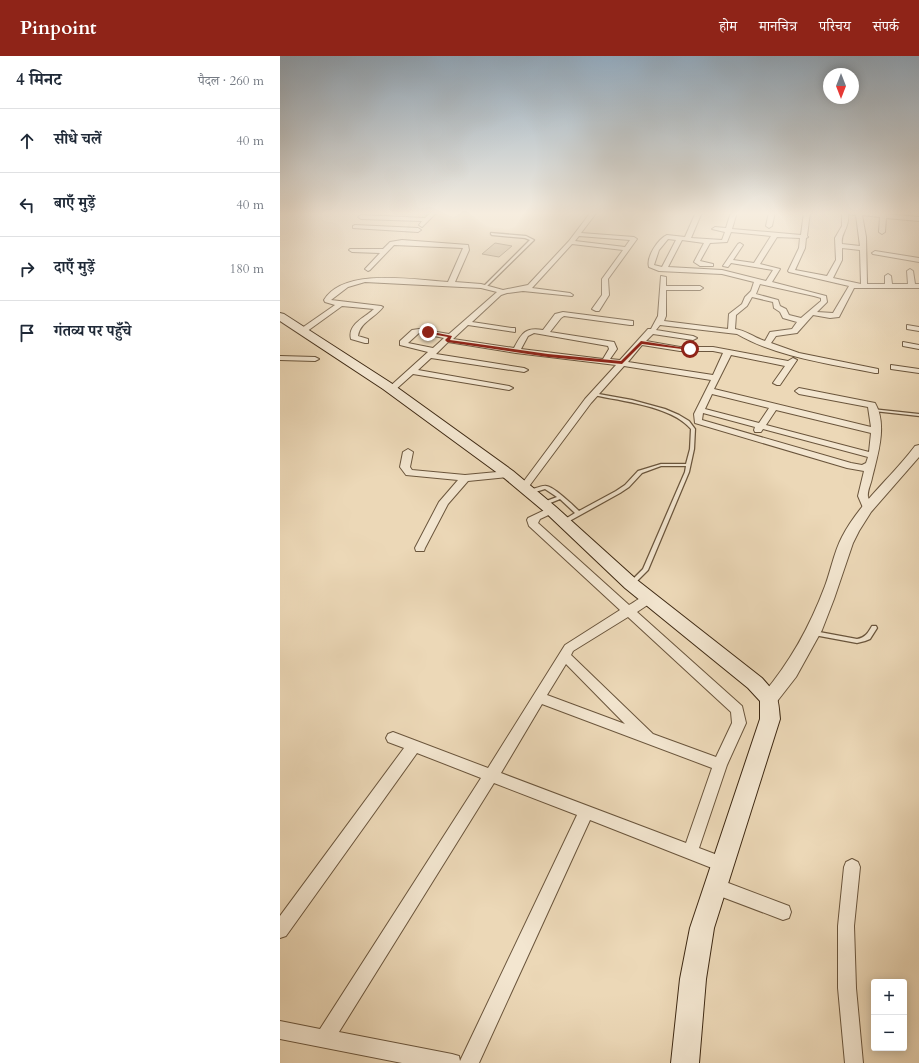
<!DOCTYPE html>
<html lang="hi">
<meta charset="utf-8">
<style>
body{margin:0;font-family:Cardo,"Noto Serif Devanagari",serif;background:#f2f2f3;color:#1f2937}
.controls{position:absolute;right:12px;bottom:12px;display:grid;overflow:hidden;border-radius:4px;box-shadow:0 2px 10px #0003}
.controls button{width:36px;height:36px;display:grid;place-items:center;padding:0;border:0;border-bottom:1px solid #e0e1e3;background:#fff;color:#1f2937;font:20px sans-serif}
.compass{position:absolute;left:543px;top:12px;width:36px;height:36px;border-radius:50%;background:#fff;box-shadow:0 2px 10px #0003;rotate:180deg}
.stop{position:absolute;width:12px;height:12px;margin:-9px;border:3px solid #8f2418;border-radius:50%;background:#fff}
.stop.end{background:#8f2418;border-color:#fff;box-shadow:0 1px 4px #0008}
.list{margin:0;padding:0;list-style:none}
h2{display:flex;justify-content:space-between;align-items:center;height:52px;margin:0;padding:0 16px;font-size:17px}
h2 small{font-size:13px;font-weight:400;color:#747a83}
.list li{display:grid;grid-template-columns:26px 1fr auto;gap:12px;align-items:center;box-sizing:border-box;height:64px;padding:0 16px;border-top:1px solid #e0e1e3}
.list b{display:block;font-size:15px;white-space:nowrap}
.list em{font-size:13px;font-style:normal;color:#747a83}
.icon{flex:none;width:22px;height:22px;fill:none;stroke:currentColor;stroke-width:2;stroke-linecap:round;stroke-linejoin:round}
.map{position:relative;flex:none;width:639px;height:1007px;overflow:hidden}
header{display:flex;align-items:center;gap:24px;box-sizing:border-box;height:56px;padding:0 20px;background:#8f2418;color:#fff}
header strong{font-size:19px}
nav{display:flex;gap:22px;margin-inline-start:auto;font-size:14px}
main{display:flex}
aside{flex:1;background:#fff}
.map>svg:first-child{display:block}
.green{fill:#ceba9b;stroke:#867257}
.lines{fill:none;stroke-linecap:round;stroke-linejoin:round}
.service-casing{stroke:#6a553c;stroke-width:2.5}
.minor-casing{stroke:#6a553c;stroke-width:2}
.tertiary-casing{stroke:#6a553c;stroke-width:2}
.secondary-casing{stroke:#3e2913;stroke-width:2}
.service{fill:#f3e6d0;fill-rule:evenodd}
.minor{fill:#f3e6d0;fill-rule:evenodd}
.tertiary{fill:#f3e6d0;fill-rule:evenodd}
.secondary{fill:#f3e6d0;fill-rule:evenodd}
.route{fill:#8f2418}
</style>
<header>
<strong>Pinpoint</strong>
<nav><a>होम</a><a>मानचित्र</a><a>परिचय</a><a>संपर्क</a></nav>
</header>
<main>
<aside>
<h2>4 मिनट<small>पैदल · 260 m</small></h2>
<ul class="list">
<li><svg class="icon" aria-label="ahead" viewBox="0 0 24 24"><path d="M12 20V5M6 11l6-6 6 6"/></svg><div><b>सीधे चलें</b></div><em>40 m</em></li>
<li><svg class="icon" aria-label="left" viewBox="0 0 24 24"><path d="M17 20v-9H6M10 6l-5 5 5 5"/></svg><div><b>बाएँ मुड़ें</b></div><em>40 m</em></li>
<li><svg class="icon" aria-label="right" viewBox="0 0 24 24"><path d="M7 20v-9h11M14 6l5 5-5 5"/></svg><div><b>दाएँ मुड़ें</b></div><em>180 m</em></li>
<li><svg class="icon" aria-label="arrive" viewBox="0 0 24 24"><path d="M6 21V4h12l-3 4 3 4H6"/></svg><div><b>गंतव्य पर पहुँचे</b></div></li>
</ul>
</aside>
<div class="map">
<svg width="639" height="1007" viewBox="0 0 639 1007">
<rect width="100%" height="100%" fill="#ecd8b7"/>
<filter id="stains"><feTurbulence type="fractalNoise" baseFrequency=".005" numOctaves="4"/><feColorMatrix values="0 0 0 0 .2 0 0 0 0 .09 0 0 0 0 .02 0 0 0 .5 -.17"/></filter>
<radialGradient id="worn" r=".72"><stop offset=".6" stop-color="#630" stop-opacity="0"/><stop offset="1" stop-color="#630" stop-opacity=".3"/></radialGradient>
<!-- green -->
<path class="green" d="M215,187l17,3 -13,11 -17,-3z"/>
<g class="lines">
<!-- service casing -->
<g class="service-casing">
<g id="service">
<path d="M211,177l35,3 8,4 -49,48h-1v-2l46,-46 -5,-2 -33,-3 -1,-1z"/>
<path d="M313,337l39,7 33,9 14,6 10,6 6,8 -1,20 -5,23 -41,98 -15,15 -2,1 -3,-2 15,-15 42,-97 1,-6h-25l-19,7 -13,14 -9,6 -56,31 -2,-1 -1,-1 1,-1 13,-8 -15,-14 -17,7 -2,-1 -1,-1 1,-1 16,-6 -12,-8 -16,5 -2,-2v-1c5,-1 15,-6 19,-5 7,0 28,20 33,25l37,-20 9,-6 13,-14 23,-7h25l4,-15 1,-20c-19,-23 -70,-28 -98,-34z"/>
<path d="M592,353l47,5v2l-45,-5h-2z"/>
<path d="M592,570h4l1,2 -7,11 -5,2 -8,2 -43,-8h-2l-1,-2 1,-2h2l43,8c8,-1 11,-6 15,-13z"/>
</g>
</g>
<!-- minor casing -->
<g class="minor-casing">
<g id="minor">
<path d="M151,156h6l-15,15 -3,-2 3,-4 -61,-2 -3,-2 3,-2 64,3z"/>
<path d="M311,156h6l-16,21 53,4 3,2 -29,40 1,16 -10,16h-3l-4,-2 10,-14v-16l21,-29 -51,-6 -40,44 38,5 3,2 -1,1 -49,-5 -16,2 -6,2 -29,27 40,6h3v4l-47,-7 -15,14 61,9c8,-15 11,-21 29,-18l12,-16 8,-2 70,9v4h-3l-66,-9 -3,2 -11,14 64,10 3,7 -7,10 10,1 28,-31h3l7,-13 3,-40 5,1v9h34l3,2 -3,2h-34v26l-2,5 64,8 1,-15 13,-10 3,-7 6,-6 3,-9 -32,-8 -63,-3 -10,-4c-3,-10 9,-28 18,-32l18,2 11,-25h6l-11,26 31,2 3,-8 -13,-3 3,-2 11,1 5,-16h6l-5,17 69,6 3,-23h6l-3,24 1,1 -2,1 -1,10 -10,22 32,6 9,-16 -1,-22 7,-12v-14h22l55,5v4l-33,-3 -1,14 -3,2 -3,-2 1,-15 -18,-2 4,22 1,47h18v-8l3,-2 3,2 1,8h16l-1,-13 3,-2 3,2 2,13h4v4h-65l-15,29 -9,1 -17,-3 -16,18 -21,3 -5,7 28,10 79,16v4h-3c-44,-9 -99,-16 -138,-39l-77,-9 -4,5 37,6 4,2 -4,2 -40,-6 -7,7 34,6h33l75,14 5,-3 4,2 -17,25h-3l-4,-2 12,-17 -54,-11 -17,34 157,38 -3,-20 -69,-13 -4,-3 4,-3 76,15c13,22 2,54 -3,75 -1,6 -5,13 -4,19 1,3 4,8 5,11l-1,2h-8l-6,-14 6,-25 -17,-3 -152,-45 -1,-9 17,-34 -87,-14 -33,37 -64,86h-6l-2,-2 2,-2 64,-86 31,-34 -100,-12 -68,-11 -12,12 88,14 4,2 -4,2 -93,-14 -13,12 91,16 4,2 -4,2 -96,-16 -19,17h-6l-1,-2 41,-37 -28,-7v-4l12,-11 7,-1 30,5 48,-42 -16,-4 -116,-6 -17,5 -17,13 50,6 2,1c-8,11 -23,15 -25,29l10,3v4h-3l-14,-4c-4,-15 15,-22 23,-30l-32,-3 -36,26h-3l-4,-2 36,-25 -10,-3 -1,-2c20,-33 91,-20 124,-18l15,-34 -69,-3 -24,25 -2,1 -3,-2 15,-16 -28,-1 -3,-2 1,-1h33l7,-7 12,-2 66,5 1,5 -14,32 26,2 22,6 25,-5 41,-44zM568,158l8,1 4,31 -18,-2c-2,-11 8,-16 6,-30zM451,176l40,4 -17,27 -21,-3 10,-15 -3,-2 -2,1 -15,22 5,1 3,-4 42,7 -7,11 -44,-11 -54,-3 14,-27 22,3 -10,19 6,4h13v-2l-13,-3 10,-18 17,-1zM299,180l51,4 -5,7 -50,-6zM497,181l23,1 -1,10 -11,23 1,1 60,14 -16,27 -16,-1 10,-10 -1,-6 -54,-14 8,-13 -20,-5zM388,183l8,1 -14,27 -8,-2 5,-15zM562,192l18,2 1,34 -28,-6 9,-18zM480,228l54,12 7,2v3l-20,17 -12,-3 -3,-6 -6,-3 -2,-6 -22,-6zM472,241l21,5 1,6 6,4 3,6 14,4 -5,7 -22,3 -5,9c-10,-3 -20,-11 -30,-12l1,-14 11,-9zM139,277l25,5 -11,10 -25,-5zM254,277l74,13 1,3 -6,10 -82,-10 7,-13zM362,289l38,6h33l10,2 -10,22 -85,-13zM432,338l57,14 -10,15 -54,-14zM496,354l95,23 -2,19 -103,-27zM423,357l52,14 -1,3 1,2h6l2,-3 105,28 -2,6 -4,2 -11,-2 -149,-43z"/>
<path d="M489,156h6l-3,14 -3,2 -3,-2z"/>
<path d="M75,169l63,3 3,2 -3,2 -65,-4v-2z"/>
<path d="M595,195l44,7v4l-46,-8 -1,-1z"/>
<path d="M627,269l12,2v4l-12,-2z"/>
<path d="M623,286l16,3v4l-16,-3z"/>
<path d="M0,300l35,1 4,2 -4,2 -35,-1z"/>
<path d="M611,309l28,4v4l-28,-4z"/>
<path d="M128,393l5,3 -3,15 2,3 53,5 43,-4 5,3 -5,3 -40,4 -20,23 -23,44 -1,3h-8l-1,-3 24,-46 19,-22 -52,-5 -6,-8 3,-15z"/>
<path d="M271,451l4,1 1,2 -1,2 -15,7 -2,4 91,82c7,-4 15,-11 23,-9l2,3 -2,3 -15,10 105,94 4,17 -19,42 -28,83 29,11 2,5 -2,5 -6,3 -132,-52 -111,243h-77l-122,-24v-18l40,8 161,-251 -64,-25 -131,183 -6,2v-22l124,-168 -16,-6 -2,-4 2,-4 5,-2 95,36 77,-123 55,-35 -91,-84 -2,-6 1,-2zM348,561l103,95 1,11 -16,34 -63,-23 -82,-79 2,-4zM286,608l59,60 -78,-29zM262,648l170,64 -26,75 -185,-70zM214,727l83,32 -117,246 -1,-5 -7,-2 -113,-22z"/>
<path d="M572,803l6,3 2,5 -6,59 2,62 7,75h-18l-7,-75v-62l6,-59 2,-5z"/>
<path d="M435,822l74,28 2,6 -2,6 -6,2 -74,-28 -2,-6 2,-6z"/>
</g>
</g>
<!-- tertiary casing -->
<g class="tertiary-casing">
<path id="tertiary" d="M639,389v12l-48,55 -12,19 -6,12 -19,56 -12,31 -26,47 -21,27 -6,2 -6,-2 -2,-5 2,-5c28,-33 47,-68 62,-108 6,-16 9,-34 17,-49 18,-35 50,-60 73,-91z"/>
</g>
<!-- secondary casing -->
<g class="secondary-casing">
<path id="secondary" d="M0,257l4,1 107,69 122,88 43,36 81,73 125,98c16,18 16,17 18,41l-66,209 -8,51 -7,84h-28l9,-84 10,-51 70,-209v-18l-12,-13 -123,-100 -79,-75 -43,-36 -120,-88 -103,-68z"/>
</g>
<!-- service -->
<use href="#service" class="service"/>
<!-- minor -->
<use href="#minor" class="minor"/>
<!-- tertiary -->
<use href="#tertiary" class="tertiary"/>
<!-- secondary -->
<use href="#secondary" class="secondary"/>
</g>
<!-- sky -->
<linearGradient id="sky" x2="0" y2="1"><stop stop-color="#92aabe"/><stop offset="0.53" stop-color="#f6eddf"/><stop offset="1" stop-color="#f6eddf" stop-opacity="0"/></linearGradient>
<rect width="639" height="297" fill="url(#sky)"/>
<!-- route -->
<path class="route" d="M148,275l24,5 -2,4 98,14 73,7 20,-20 51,8 -2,1 -48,-6 -20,20 -74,-7 -101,-15 -2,-2 3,-3 -22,-4z"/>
<rect width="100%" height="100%" filter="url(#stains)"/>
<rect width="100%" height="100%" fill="url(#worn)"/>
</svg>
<div class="controls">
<button>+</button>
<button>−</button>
</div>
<svg class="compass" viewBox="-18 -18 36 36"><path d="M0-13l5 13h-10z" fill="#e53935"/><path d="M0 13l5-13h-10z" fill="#747a83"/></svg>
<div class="stop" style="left:410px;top:293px"></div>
<div class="stop end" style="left:148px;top:276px"></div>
</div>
</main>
